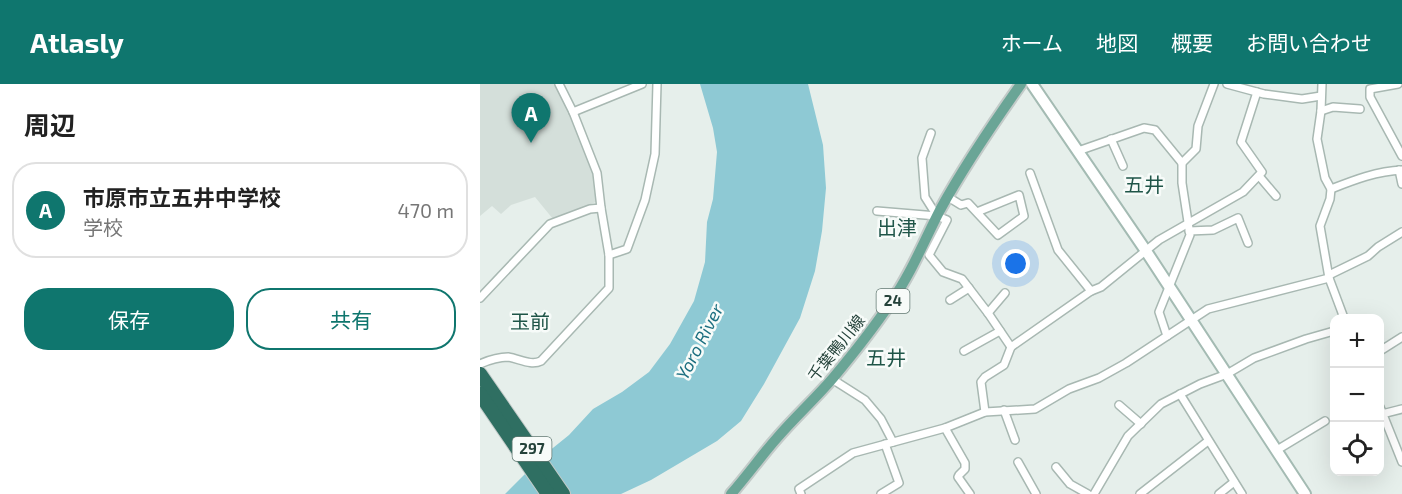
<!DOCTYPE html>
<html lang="ja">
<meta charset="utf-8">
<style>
body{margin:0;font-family:"Exo 2","Noto Sans JP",sans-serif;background:#f6f6f6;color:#222}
.controls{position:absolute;right:18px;bottom:18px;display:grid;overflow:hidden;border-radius:12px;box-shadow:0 6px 24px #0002}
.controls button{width:54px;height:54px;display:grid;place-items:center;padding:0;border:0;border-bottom:2px solid #e0e0e0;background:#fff;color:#222;font:30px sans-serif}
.you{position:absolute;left:536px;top:180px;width:21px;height:21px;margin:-15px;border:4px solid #fff;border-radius:50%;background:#1a73e8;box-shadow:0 0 0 9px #1a73e833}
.badge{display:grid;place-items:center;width:39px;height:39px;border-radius:50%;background:#0f766e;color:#fff;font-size:20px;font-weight:700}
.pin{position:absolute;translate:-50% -50px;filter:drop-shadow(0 2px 3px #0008)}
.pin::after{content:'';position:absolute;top:32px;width:21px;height:18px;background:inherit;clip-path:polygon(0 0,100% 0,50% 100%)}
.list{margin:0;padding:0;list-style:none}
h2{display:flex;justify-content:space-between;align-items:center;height:78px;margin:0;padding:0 24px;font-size:26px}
h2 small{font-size:20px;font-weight:400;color:#767676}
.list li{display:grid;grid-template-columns:39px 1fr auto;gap:18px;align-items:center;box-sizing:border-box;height:96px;margin:0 12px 12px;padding:0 12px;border:2px solid #e0e0e0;border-radius:24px}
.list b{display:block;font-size:22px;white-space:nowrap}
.list p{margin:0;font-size:20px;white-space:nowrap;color:#767676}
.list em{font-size:20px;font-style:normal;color:#767676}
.actions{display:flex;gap:12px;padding:18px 24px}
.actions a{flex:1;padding:14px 0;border:2px solid #0f766e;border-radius:24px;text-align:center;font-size:21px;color:#0f766e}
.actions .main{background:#0f766e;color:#fff}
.icon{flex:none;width:33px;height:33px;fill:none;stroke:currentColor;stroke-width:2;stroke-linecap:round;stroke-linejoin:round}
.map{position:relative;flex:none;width:922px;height:410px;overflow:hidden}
header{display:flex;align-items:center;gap:36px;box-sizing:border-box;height:84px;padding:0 30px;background:#0f766e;color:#fff}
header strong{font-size:28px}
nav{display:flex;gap:33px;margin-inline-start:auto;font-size:21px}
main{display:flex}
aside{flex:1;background:#fff}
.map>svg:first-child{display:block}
.built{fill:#d4dfda}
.water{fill:#8ec9d4}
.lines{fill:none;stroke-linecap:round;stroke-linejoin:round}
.street-casing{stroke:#a8b8b2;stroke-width:10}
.secondary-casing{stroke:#a4bbb3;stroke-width:14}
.primary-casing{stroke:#c2cac8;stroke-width:14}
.highway-casing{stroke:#c2cac8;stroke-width:16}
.street{stroke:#fff;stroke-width:7}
.secondary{stroke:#fff;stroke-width:10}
.primary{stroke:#6aa596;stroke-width:10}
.highway{stroke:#2f6f62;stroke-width:14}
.labels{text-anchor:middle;stroke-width:5;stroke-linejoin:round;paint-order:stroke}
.shield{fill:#f7fbf9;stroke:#637a73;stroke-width:1.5}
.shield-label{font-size:15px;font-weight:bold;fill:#24423a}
.street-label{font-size:16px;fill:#24423a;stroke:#f7fbf9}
.water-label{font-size:18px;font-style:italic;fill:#1c6f80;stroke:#f7fbf9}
.quarter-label{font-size:20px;fill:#1f5548;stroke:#f7fbf9}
</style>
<header>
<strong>Atlasly</strong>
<nav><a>ホーム</a><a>地図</a><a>概要</a><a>お問い合わせ</a></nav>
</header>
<main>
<aside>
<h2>周辺<small></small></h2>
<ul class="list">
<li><span class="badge">A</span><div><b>市原市立五井中学校</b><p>学校</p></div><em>470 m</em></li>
</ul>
<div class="actions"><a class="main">保存</a><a>共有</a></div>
</aside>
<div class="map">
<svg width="922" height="410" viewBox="0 0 922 410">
<rect width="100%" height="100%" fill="#e6efeb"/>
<!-- built -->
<path class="built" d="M0,0h75l14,28 26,62 1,28 -43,17 -18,-22 -24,8 -10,9 -9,-8 -12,10z"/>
<!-- water -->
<path class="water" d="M220,0h108l15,61 3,43 -4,43 -7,40 -15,47 -36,66 -23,37 -24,20 -66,39 -30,14h-116l38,-38 26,-21 24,-26 29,-17 27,-20 21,-28 24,-43 11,-39 2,-40 6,-23 4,-47 -4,-24z"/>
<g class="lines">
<!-- street casing -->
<g class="street-casing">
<g id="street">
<path d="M747,0l37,10 38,5 19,-3"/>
<path d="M842,0l-1,27 -4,28 8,39 6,11 -1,10 -10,27 9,52 15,40"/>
<path d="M918,0l-28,5v8l32,59"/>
<path d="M841,27l12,-4 27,2"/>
<path d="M93,28l69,-28"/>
<path d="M451,49l-9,25 3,39 12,19 10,4 -18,35 14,17 19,7 26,34 23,34"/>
<path d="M631,55l12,27"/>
<path d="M598,67l66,-23 11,2 27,33"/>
<path d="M919,86l3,14"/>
<path d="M550,89l28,77 33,41"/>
<path d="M779,92l17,20"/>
<path d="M851,105c23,-9 46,-18 71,-19"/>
<path d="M468,113l13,8 7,-2 30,32 26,-19 -5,-21 -42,17"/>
<path d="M397,127l60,5"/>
<path d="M709,147l24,-1 25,-12 10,25"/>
<path d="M129,171l18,-6 18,-49 10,-46 2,-70"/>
<path d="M849,191l39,-19 10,-9 24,-15"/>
<path d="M0,214l70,-74 40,-15 11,-1"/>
<path d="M470,216l19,-12"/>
<path d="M508,229l17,-20"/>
<path d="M687,252l-8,-24 31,-77 -8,-52v-20l14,-14 2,-23 16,-42"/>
<path d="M484,267l36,-20"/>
<path d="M900,267l22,-14"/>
<path d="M0,280c9,-4 19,-7 28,-7 12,2 23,9 33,4l68,-73v-33l-8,-47 -4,-35 -24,-61 -14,-28"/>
<path d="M352,295l33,21 16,19 12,23"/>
<path d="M700,310l62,100"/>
<path d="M639,321l22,19"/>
<path d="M900,323l22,55"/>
<path d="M524,326l11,30"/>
<path d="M505,328l-4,-30 4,-5 19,-12 7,-18 80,-56 10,-4 58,-47 84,-48 19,-20 -21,-30 16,-50"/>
<path d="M902,330l20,-5"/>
<path d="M465,344l20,35v6l-6,6 -1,2 12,17"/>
<path d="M797,366l48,-29"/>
<path d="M538,378l18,32"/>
<path d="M576,383l14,17 18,10"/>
<path d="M321,410l-2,-5 54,-36 92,-25 40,-16 50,-3 34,-20 30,-11 27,-15 82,-54 121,-31"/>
<path d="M401,410l18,-11 -14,-39"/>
<path d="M614,410l34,-58 33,-32 39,-20 27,-10 27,-16 52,-19 28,-8"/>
<path d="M660,410l68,-53"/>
<path d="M739,410l15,-12"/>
</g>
</g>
<!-- secondary casing -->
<g class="secondary-casing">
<path id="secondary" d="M552,0l114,167 159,243"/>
</g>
<!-- primary casing -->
<g class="primary-casing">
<path id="primary" d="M251,410c16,-18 30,-38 46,-56 18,-21 38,-39 56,-60 20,-24 40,-49 58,-76 20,-28 33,-61 49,-92 24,-44 52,-85 81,-126"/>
</g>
<!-- highway casing -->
<g class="highway-casing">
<g id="highway">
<path d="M0,290l83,120"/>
<path d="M0,310l68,100"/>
</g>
</g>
<!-- street -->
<use href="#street" class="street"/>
<!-- secondary -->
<use href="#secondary" class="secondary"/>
<!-- primary -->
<use href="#primary" class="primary"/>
<!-- highway -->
<use href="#highway" class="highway"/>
</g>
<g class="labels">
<!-- shield labels -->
<g class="shield">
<rect x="396.5" y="205" width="33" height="24" rx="4.5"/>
<rect x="32.5" y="353" width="39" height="24" rx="4.5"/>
</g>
<g class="shield-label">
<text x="413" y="222">24</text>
<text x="52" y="370">297</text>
</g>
<!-- street labels -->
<g class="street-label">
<text transform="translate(356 264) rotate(-51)" y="6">千葉鴨川線</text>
</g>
<!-- water labels -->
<g class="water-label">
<text transform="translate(220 258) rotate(-63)" y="6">Yoro River</text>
</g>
<!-- quarter labels -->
<g class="quarter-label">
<text x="664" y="108">五井</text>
<text x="417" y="151">出津</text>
<text x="50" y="245">玉前</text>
<text x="406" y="281">五井</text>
</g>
</g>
</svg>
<div class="controls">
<button>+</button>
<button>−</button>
<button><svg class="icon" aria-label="locate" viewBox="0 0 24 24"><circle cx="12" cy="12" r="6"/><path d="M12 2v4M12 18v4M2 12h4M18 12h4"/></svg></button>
</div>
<div class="you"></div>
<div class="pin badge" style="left:51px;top:59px">A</div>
</div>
</main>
